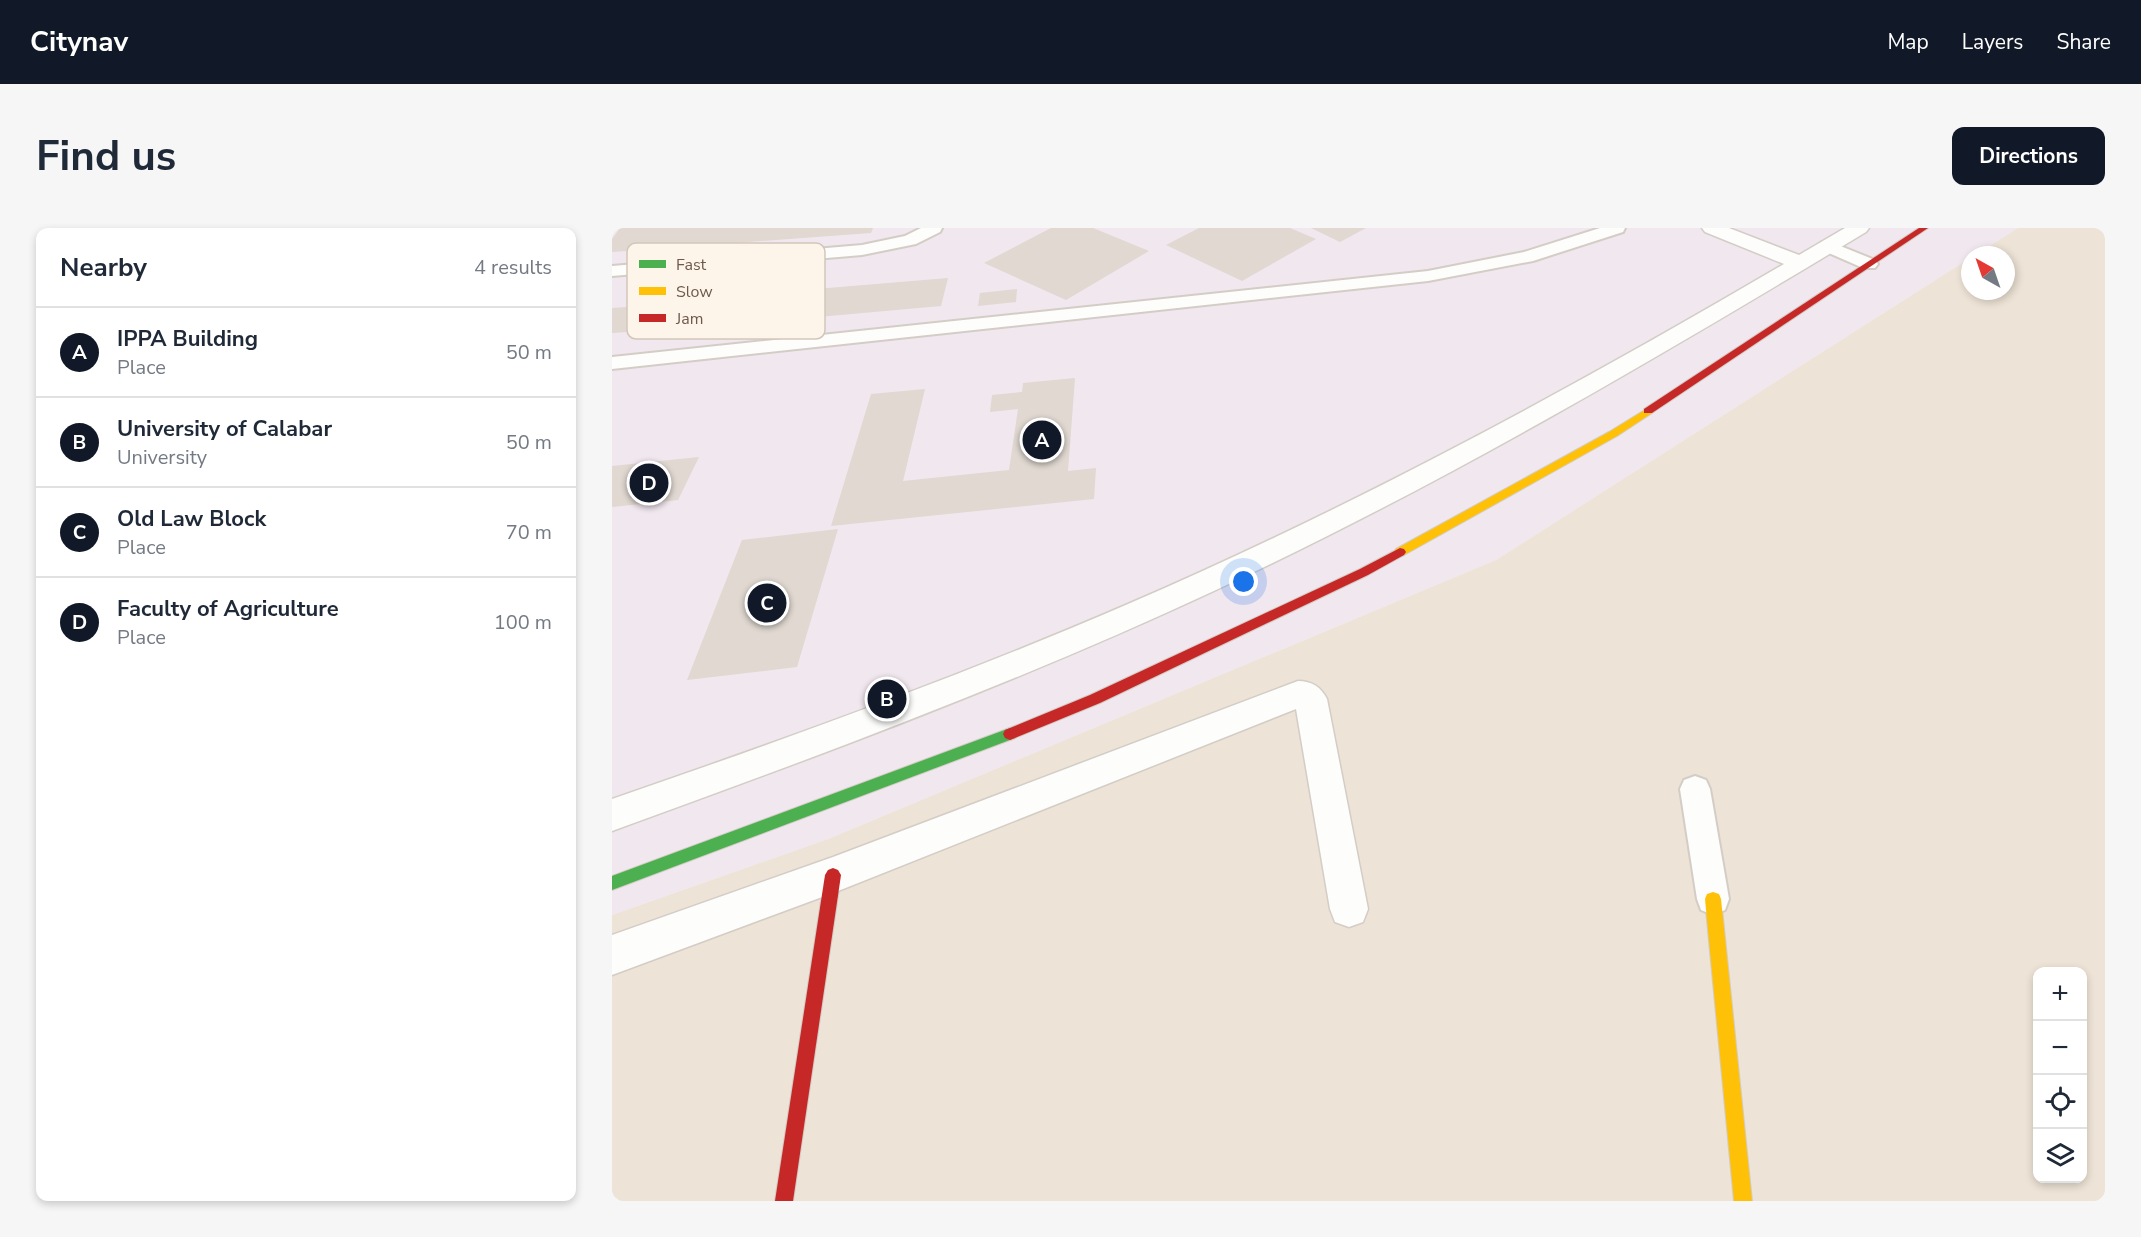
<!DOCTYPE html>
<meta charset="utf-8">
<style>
body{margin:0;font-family:"Nunito Sans",sans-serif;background:#f6f6f7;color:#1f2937}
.controls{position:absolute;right:18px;bottom:18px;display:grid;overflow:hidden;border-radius:12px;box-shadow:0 3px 9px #0003}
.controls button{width:54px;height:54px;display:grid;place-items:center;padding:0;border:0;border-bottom:2px solid #e0e1e3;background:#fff;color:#1f2937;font:30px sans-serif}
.compass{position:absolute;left:1349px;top:18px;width:54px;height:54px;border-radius:50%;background:#fff;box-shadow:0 3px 9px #0003;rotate:320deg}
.you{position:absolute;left:632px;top:354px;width:21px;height:21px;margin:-15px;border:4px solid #fff;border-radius:50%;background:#1a73e8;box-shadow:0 0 0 9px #1a73e833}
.badge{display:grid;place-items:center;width:39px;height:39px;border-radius:50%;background:#111827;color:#fff;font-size:20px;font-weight:700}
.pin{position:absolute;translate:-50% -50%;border:3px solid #fff;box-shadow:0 2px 6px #0006}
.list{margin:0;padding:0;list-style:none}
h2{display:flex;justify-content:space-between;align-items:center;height:78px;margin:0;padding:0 24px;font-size:26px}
h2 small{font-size:20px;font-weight:400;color:#747a83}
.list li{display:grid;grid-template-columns:39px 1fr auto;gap:18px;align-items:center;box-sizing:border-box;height:90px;padding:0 24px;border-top:2px solid #e0e1e3}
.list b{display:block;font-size:22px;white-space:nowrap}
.list p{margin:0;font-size:20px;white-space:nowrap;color:#747a83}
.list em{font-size:20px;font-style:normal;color:#747a83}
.icon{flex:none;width:33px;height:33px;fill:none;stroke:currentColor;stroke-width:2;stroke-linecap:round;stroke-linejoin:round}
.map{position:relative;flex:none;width:1493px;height:973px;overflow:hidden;border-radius:12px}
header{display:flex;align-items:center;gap:36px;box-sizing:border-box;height:84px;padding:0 30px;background:#111827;color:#fff}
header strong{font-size:28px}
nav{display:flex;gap:33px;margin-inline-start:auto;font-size:21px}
.intro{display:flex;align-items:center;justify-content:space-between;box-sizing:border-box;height:144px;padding:0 36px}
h1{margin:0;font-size:42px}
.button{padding:15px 27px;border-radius:12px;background:#111827;color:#fff;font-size:21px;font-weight:700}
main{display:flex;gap:36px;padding:0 36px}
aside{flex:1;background:#fff;border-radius:12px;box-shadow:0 3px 9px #0003}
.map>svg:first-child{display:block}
.residential{fill:#ede3d6;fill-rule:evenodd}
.education{fill:#f1e7ef}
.building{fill:#e0d8d1}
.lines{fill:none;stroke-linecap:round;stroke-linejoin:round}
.lane-casing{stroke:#d3cdc6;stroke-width:4}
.street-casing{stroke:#d3cdc6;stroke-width:3}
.fast-casing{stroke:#d3ccc5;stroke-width:2}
.slow-casing{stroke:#d3ccc5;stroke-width:2}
.jam-casing{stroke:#d3ccc5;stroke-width:2}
.lane{fill:#fdfdfc;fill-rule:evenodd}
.street{fill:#fdfdfc;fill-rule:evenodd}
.fast{fill:#4caf50;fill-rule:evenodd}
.slow{fill:#ffc107;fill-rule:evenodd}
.jam{fill:#c62828;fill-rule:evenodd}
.key{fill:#fdf5e9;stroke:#d2c6ba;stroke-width:1.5}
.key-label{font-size:16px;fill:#6e594c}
</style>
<header>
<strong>Citynav</strong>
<nav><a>Map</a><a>Layers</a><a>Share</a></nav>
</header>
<div class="intro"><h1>Find us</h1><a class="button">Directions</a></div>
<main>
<aside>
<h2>Nearby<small>4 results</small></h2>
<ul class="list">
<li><span class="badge">A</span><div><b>IPPA Building</b><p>Place</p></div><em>50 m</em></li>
<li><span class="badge">B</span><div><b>University of Calabar</b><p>University</p></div><em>50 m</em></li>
<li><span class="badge">C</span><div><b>Old Law Block</b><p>Place</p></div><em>70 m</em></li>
<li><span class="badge">D</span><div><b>Faculty of Agriculture</b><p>Place</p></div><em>100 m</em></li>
</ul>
</aside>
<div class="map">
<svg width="1493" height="973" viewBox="0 0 1493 973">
<rect width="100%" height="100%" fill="#f4f0e8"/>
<!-- residential -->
<path class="residential" d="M1406,0h87v973h-1493v-286l216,-76 668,-279 474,-302v33h36v-36h-31zM1426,744h44v206h-44z"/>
<!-- education -->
<path class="education" d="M0,0h1406l-43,27h-5v3l-474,302 -668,279 -216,76z"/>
<!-- building -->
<g class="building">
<path d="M8,0h253l-2,5 -259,19v-13z"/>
<path d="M439,0h42l56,23 -83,49 -82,-37z"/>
<path d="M587,0h91l26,11 -74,42 -76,-36z"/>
<path d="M699,0h55l-26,14z"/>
<path d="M336,50l-7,28 -200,18 14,-30z"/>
<path d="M405,61l-1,13 -38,4 2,-13z"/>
<path d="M135,71l-14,26 -121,8v-25z"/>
<path d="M463,150l-7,93 28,-3 -2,31 -263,27 40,-132 54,-5 -22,92 106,-11 9,-61 -28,3 2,-17 30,-3 1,-9z"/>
<path d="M87,229l-21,43 -66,7v-41z"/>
<path d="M226,301l-41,138 -110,13 55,-140z"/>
</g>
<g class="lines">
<!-- lane casing -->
<g class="lane-casing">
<g id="lane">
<path d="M309,0h21l-2,4 -24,12 -54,11 -250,21v-10l250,-21 43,-9z"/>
<path d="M988,0h25l-2,4 -90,29 -105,20 -816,88v-12l816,-86 96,-19z"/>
<path d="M1216,13l47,19 3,4 -3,4h-12l-41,-18 -3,-4 3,-4z"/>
<path d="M1083,548l11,4 4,9 19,110 -4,11 -12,5 -12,-5 -4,-11 -17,-110 4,-9z"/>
</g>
</g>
<!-- street casing -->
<g class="street-casing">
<g id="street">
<path d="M1090,0h27l70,27 46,-27h24l-3,4c-212,128 -425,253 -650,358 -197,92 -400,167 -604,241v-32c174,-60 347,-122 516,-195 227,-98 443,-215 656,-340l-79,-32z"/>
<path d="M686,453c14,0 23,6 29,18l41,210 -5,13 -14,5 -14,-5 -5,-13 -34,-200 -463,184 -221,82v-40l221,-78z"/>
</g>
</g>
<!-- fast casing -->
<g class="fast-casing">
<path id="fast" d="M398,500l5,2 2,4 -2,4 -403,152v-14z"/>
</g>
<!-- slow casing -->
<g class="slow-casing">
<g id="slow">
<path d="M1036,180l4,1v4l-35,23 -213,119 -4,1 -6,-4 2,-3 213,-117z"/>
<path d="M1101,664l6,2 2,5 31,302h-18l-29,-302 2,-5z"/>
</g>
</g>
<!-- jam casing -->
<g class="jam-casing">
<g id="jam">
<path d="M1307,0h9l-276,185h-8v-4z"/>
<path d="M788,320l4,1 2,3 -2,3 -36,20 -268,128 -90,37 -5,-2 -2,-4 2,-4 85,-35 270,-126z"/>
<path d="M221,640l5,2 3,5 -48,326h-18l50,-326 3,-5z"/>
</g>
</g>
<!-- lane -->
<use href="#lane" class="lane"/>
<!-- street -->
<use href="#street" class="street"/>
<!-- fast -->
<use href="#fast" class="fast"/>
<!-- slow -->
<use href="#slow" class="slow"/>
<!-- jam -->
<use href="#jam" class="jam"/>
</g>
<!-- legend -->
<rect x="15" y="15" width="198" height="96" rx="9" class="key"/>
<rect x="27" y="32" width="27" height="8" fill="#4caf50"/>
<rect x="27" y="59" width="27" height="8" fill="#ffc107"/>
<rect x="27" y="86" width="27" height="8" fill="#c62828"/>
<g class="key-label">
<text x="64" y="42">Fast</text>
<text x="64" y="69">Slow</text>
<text x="64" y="96">Jam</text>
</g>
</svg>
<div class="controls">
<button>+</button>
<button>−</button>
<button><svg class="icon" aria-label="locate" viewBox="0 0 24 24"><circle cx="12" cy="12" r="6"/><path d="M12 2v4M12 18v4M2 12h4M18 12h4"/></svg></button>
<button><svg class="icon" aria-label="layers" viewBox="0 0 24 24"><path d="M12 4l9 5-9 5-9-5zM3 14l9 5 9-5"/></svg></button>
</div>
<svg class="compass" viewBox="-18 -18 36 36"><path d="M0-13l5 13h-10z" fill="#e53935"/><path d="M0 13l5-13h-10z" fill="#747a83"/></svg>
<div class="you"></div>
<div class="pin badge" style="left:430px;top:212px">A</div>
<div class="pin badge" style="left:275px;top:471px">B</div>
<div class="pin badge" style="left:155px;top:375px">C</div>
<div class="pin badge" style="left:37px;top:255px">D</div>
</div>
</main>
